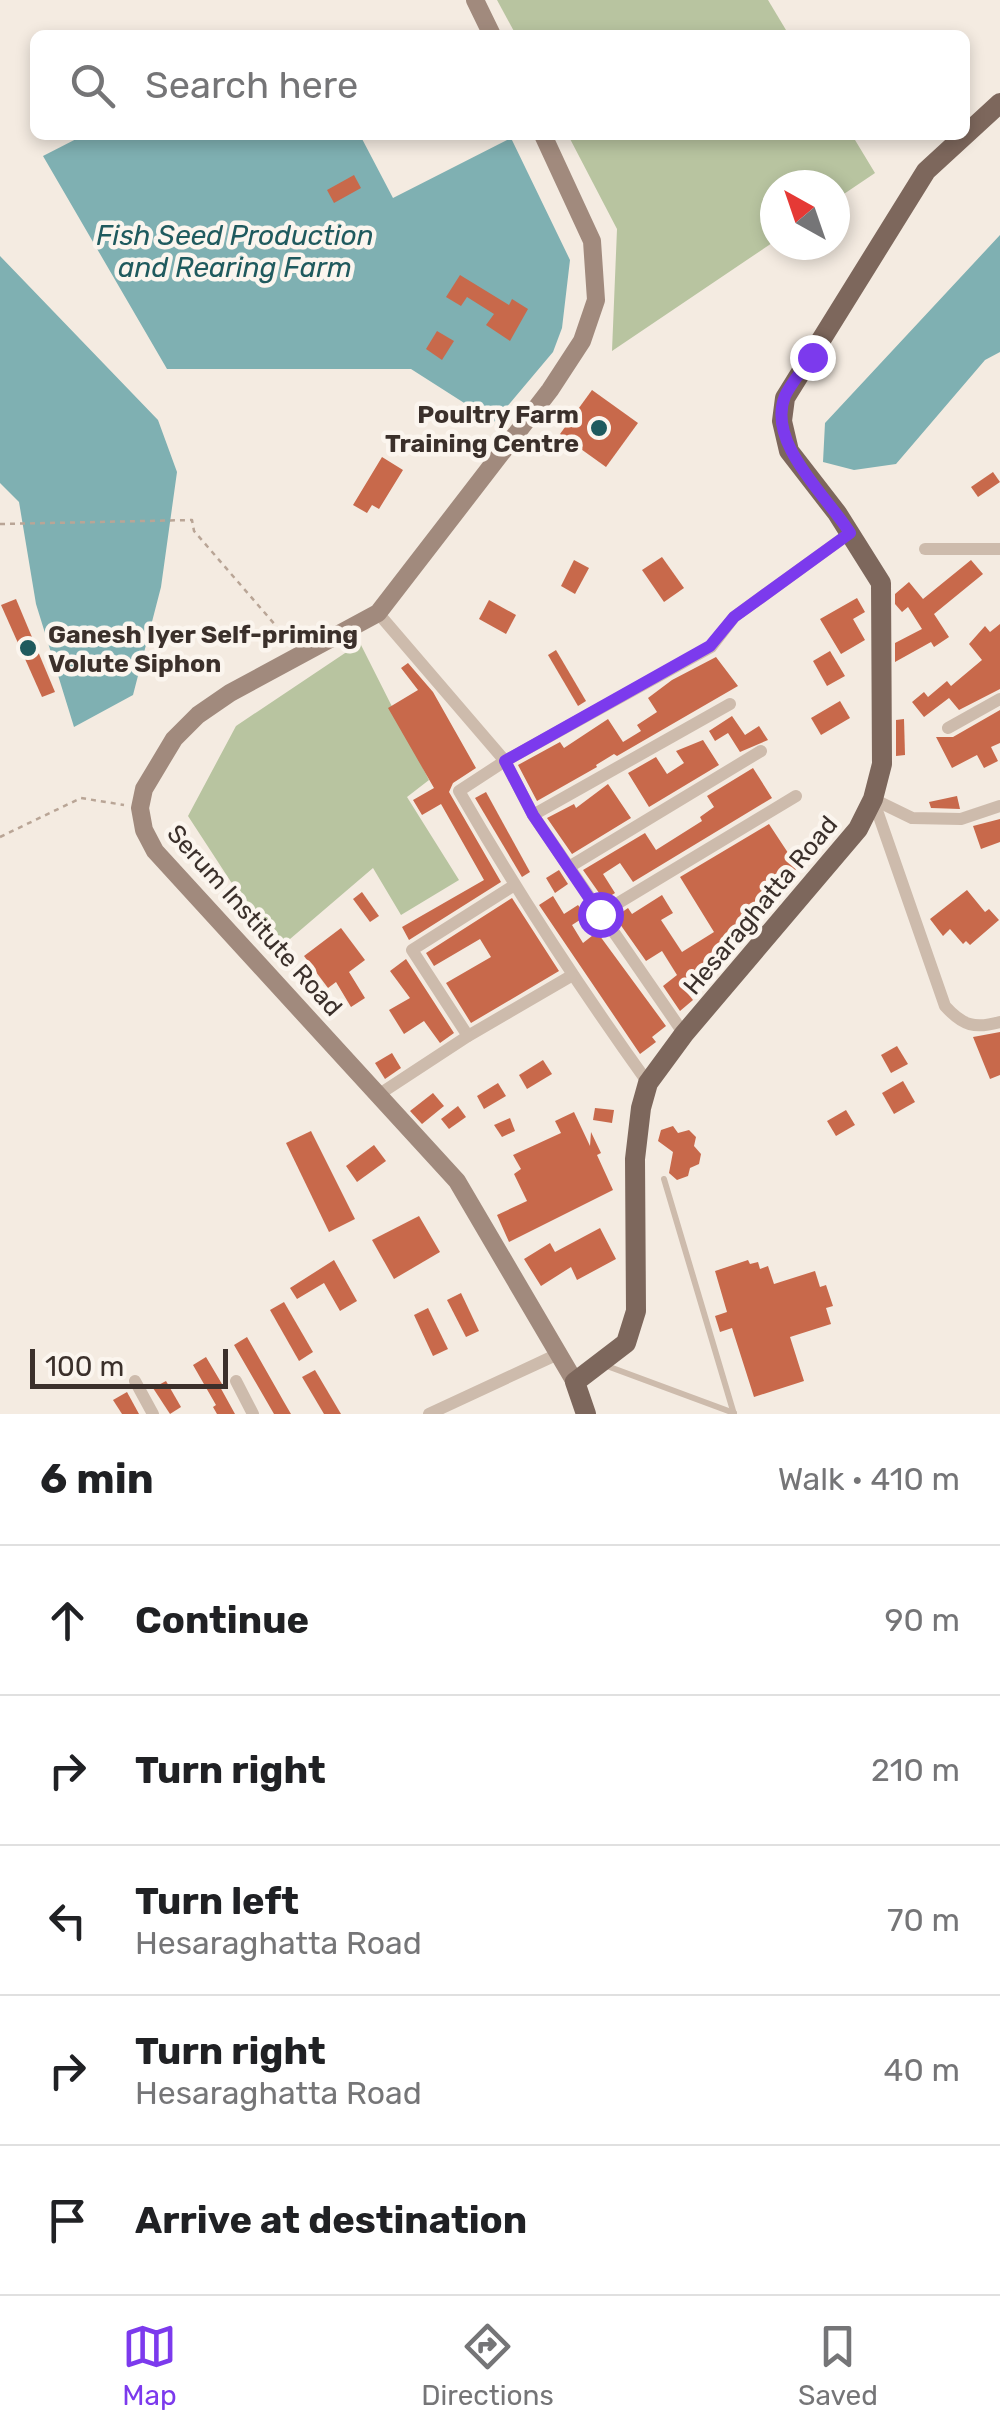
<!DOCTYPE html>
<meta charset="utf-8">
<style>
body{margin:0;font-family:Rubik,sans-serif;background:#f6f6f6;color:#202124}
.compass{position:absolute;left:760px;top:170px;width:90px;height:90px;border-radius:50%;background:#fff;box-shadow:0 5px 15px #0003;rotate:320deg}
.scale{position:absolute;left:30px;bottom:25px;width:198px;box-sizing:border-box;padding-left:10px;border:5px solid #3b302b;border-top:0;font-size:28px;line-height:35px;white-space:nowrap;color:#3b302b;-webkit-text-stroke:8px #fbf5ee;paint-order:stroke}
.stop{position:absolute;width:30px;height:30px;margin:-22px;border:8px solid #7c3aed;border-radius:50%;background:#fff}
.stop.end{background:#7c3aed;border-color:#fff;box-shadow:0 2px 10px #0008}
.list{margin:0;padding:0;list-style:none}
h2{display:flex;justify-content:space-between;align-items:center;height:130px;margin:0;padding:0 40px;font-size:42px}
h2 small{font-size:32px;font-weight:400;color:#757577}
.list li{display:grid;grid-template-columns:65px 1fr auto;gap:30px;align-items:center;box-sizing:border-box;height:150px;padding:0 40px;border-top:2px solid #e0e0e0}
.list b{display:block;font-size:38px;white-space:nowrap}
.list p{margin:0;font-size:32px;white-space:nowrap;color:#757577}
.list em{font-size:32px;font-style:normal;color:#757577}
.icon{flex:none;width:55px;height:55px;fill:none;stroke:currentColor;stroke-width:2;stroke-linecap:round;stroke-linejoin:round}
.map{position:relative;flex:none;width:1000px;height:1414px;overflow:hidden}
.search{position:absolute;background:#fff;box-shadow:0 5px 15px #0003;left:30px;right:30px;top:30px;height:110px;display:flex;align-items:center;gap:25px;box-sizing:border-box;padding:0 35px;border-radius:15px;color:#757577;font-size:38px}
.sheet{height:880px;background:#fff}
nav{display:flex;justify-content:space-around;align-items:center;box-sizing:border-box;height:140px;border-top:2px solid #e0e0e0;background:#fff;font-size:28px;color:#757577}
nav a{display:grid;justify-items:center;gap:5px}
nav .on{color:#7c3aed}
.map>svg:first-child{display:block}
.green{fill:#b8c4a0}
.water{fill:#7fb0b2}
.building{fill:#c8694b}
.lines{fill:none;stroke-linecap:round;stroke-linejoin:round}
.path{stroke:#b9a596;stroke-width:2.5;stroke-dasharray:5 5;stroke-linecap:butt}
.lane{stroke:#cdbbac;stroke-width:6}
.street{stroke:#cdbbac;stroke-width:12}
.secondary{stroke:#a18a7d;stroke-width:18}
.primary{stroke:#7d675c;stroke-width:20}
.route{stroke:#7c3aed;stroke-width:12}
.poi-dot{fill:#1f5a5e;stroke:#fbf5ee;stroke-width:4}
.labels{text-anchor:middle;stroke-width:9;stroke-linejoin:round;paint-order:stroke}
.poi-label{font-size:25px;font-weight:bold;fill:#3b302b;stroke:#fbf5ee;text-anchor:end}
.street-label{font-size:25px;fill:#3b302b;stroke:#fbf5ee}
.water-label{font-size:28px;font-style:italic;fill:#1f5a5e;stroke:#fbf5ee}
</style>
<div class="map">
<svg width="1000" height="1414" viewBox="0 0 1000 1414">
<rect width="100%" height="100%" fill="#f4ebe1"/>
<!-- green -->
<g class="green">
<path d="M497,0h271l21,35h-273z"/>
<path d="M568,135h284l23,38 -40,27v-15h-60v56l-163,110 5,-122z"/>
<path d="M360,643l69,137 -22,17 52,83 -58,35 -28,-47 -97,83 -88,-135 48,-90z"/>
</g>
<!-- water -->
<g class="water">
<path d="M84,135h276l33,63 118,-60 59,122 -8,68 -9,24 -59,70 -83,-53h-244l-124,-213z"/>
<path d="M1000,235v117l-15,8 -89,104 -42,6 -31,-8 2,-39z"/>
<path d="M0,256l158,164 19,52 -16,115 -28,108 -59,32 -38,-123 -17,-102 -19,-19z"/>
</g>
<!-- building -->
<g class="building">
<path d="M354,175l7,13 -27,15 -7,-13z"/>
<path d="M460,275l49,30 3,-6 16,10 -18,32 -24,-16 8,-11 -27,-17 -6,9 -15,-9z"/>
<path d="M437,331l17,10 -12,19 -16,-11z"/>
<path d="M592,390l46,33 -32,44 -46,-33z"/>
<path d="M382,457l21,13 -24,39 -7,-4 -5,8 -14,-8z"/>
<path d="M993,472l7,10 -22,15 -7,-10z"/>
<path d="M662,557l22,31 -20,14 -22,-32z"/>
<path d="M574,560l15,8 -14,26 -14,-8z"/>
<path d="M971,560l12,14 -49,40 15,23 -15,10 -3,-5 -36,20v-19l27,-14 -14,-22 -6,5 -7,-8v-10l14,-12 14,17z"/>
<path d="M857,598l8,14 -12,7 12,21 -24,14 -21,-35z"/>
<path d="M16,599l39,93 -13,5 -41,-92z"/>
<path d="M489,600l27,15 -10,19 -27,-15z"/>
<path d="M1000,624v65l-41,21 -10,-12 -25,19 -12,-15 12,-10 4,5 19,-16 4,5 31,-26 -13,-16 16,-18 5,6z"/>
<path d="M556,650l30,51 -8,5 -30,-51z"/>
<path d="M830,651l15,25 -18,10 -14,-25z"/>
<path d="M716,657l22,29 -121,70 -3,-2 -18,11 1,2 -60,34 -19,-36 42,-23 4,6 44,-29 15,23 18,-11 -4,-6 20,-13 -9,-14 24,-18z"/>
<path d="M408,663l25,29 43,76 -23,15 -4,9 52,90 -92,58 -7,-13 82,-47 -43,-76 -19,11 -9,-15 21,-12 -46,-80 30,-18 -17,-22z"/>
<path d="M840,701l10,17 -29,17 -10,-17z"/>
<path d="M1000,710v33l-9,4 7,14 -14,7 -7,-13 -25,13 -16,-31h17z"/>
<path d="M732,716l13,19 14,-9 9,14 -28,12 -12,-19 -13,8 -6,-10z"/>
<path d="M904,719l1,36 -9,1v-36z"/>
<path d="M703,740l16,25 -70,42 -21,-34 28,-16 11,17 17,-11 -8,-12z"/>
<path d="M753,768l19,30 -139,84 -13,-19 -17,11 12,19 -11,7 -21,-30 62,-37 11,17 46,-29 -2,-4 14,-10 -7,-11z"/>
<path d="M608,784l23,34 -59,36 -25,-36 27,-14 2,4z"/>
<path d="M486,792l44,80 -8,5 -47,-79z"/>
<path d="M957,796l3,13 -29,-1 -2,-6z"/>
<path d="M1000,819v23l-19,7 -8,-23z"/>
<path d="M769,824l29,44 -26,17 5,8 -28,18 6,9 -22,13 4,6 -43,32 6,10 -15,9 8,10 -13,11 -17,-25 14,-11 -15,-24 -16,10 -31,-44 13,-9 4,6 30,-19 11,18 -12,7 21,32 32,-20 -34,-55z"/>
<path d="M559,870l9,14 -13,9 -9,-15z"/>
<path d="M967,890l18,22 4,-3 10,11 -29,25 -4,-4 -3,3 -13,-15 -7,7 -13,-17z"/>
<path d="M362,892l17,24 -9,6 -17,-23z"/>
<path d="M553,896l11,18 14,-9 8,11 -14,9 11,18 14,-11 69,94 -14,11 4,5 -16,12 -101,-149z"/>
<path d="M512,898l47,73 -88,52 -25,-40 45,-26 -11,-18 -46,27 -8,-13z"/>
<path d="M341,928l24,32 -16,12 16,26 -14,9 -15,-25 -8,6 -24,-32z"/>
<path d="M406,959l48,74 -14,10 -16,-22 -20,13 -15,-24 21,-12 -20,-27z"/>
<path d="M1000,1032v43l-10,4 -17,-42z"/>
<path d="M897,1046l11,18 -17,9 -10,-18z"/>
<path d="M392,1053l9,15 -16,11 -10,-16z"/>
<path d="M543,1060l9,14 -25,15 -8,-14z"/>
<path d="M903,1081l12,21 -21,12 -12,-21z"/>
<path d="M498,1083l8,13 -22,13 -7,-13z"/>
<path d="M433,1093l11,13 -22,18 -12,-13z"/>
<path d="M458,1106l8,11 -17,12 -8,-10z"/>
<path d="M595,1108l19,2 -2,13 -19,-3z"/>
<path d="M846,1110l9,15 -19,11 -9,-15z"/>
<path d="M574,1112l16,34 1,-14 10,21 -4,2 16,35 -104,52 -12,-27 30,-14 -13,-27 7,-5 -8,-14 48,-22 -6,-12z"/>
<path d="M510,1118l5,13 -13,6 -8,-12z"/>
<path d="M673,1126l5,7 11,-3 7,7 -2,9 7,8 -2,10 -9,4 -2,8 -11,4 -8,-7 4,-21 -15,-11 3,-11z"/>
<path d="M311,1131l44,88 -26,13 -43,-89z"/>
<path d="M374,1145l12,16 -29,21 -11,-16z"/>
<path d="M419,1216l21,36 -46,27 -22,-39z"/>
<path d="M600,1228l16,31 -39,21 -6,-13 -30,19 -17,-27 26,-16 5,9z"/>
<path d="M334,1260l23,41 -17,10 -16,-28 -27,16 -7,-11z"/>
<path d="M748,1260l2,4 8,-2 2,7 8,-3 6,18 41,-13 5,16 6,-2 7,21 -7,2 5,16 -41,13 14,44 -50,16 -22,-69 -12,4 -5,-16 12,-4 -12,-41z"/>
<path d="M461,1293l18,38 -13,6 -19,-37z"/>
<path d="M284,1302l29,50 -14,9 -29,-51z"/>
<path d="M428,1308l20,41 -15,7 -19,-41z"/>
<path d="M247,1337l37,65 7,12h-17l-40,-69z"/>
<path d="M206,1357l16,27 -3,1 16,29h-18l-4,-7 3,-2 -23,-40z"/>
<path d="M315,1370l26,44h-17l-22,-37z"/>
<path d="M166,1381l15,26 -11,7 -17,-26z"/>
<path d="M127,1392l12,22h-17l-9,-14z"/>
</g>
<g class="lines">
<!-- path -->
<g class="path">
<path d="M0,524l192,-4 2,11 83,96 10,16"/>
<path d="M0,837l81,-39 43,7"/>
</g>
<!-- lane -->
<g class="lane">
<path d="M664,1179l70,235"/>
<path d="M607,1366l127,47"/>
</g>
<!-- street -->
<g class="street">
<path d="M925,549h75"/>
<path d="M378,613l127,148 28,54 151,219"/>
<path d="M948,728l52,-29"/>
<path d="M873,799l72,207c18,20 30,23 55,16"/>
<path d="M873,799l39,19 49,1 39,-13"/>
<path d="M533,815l197,-111"/>
<path d="M569,867l192,-116"/>
<path d="M600,914l196,-118"/>
<path d="M468,1036l-56,-86 101,-64"/>
<path d="M648,1083c-68,-95 -131,-191 -189,-292l46,-30 206,-114 23,-30 116,-84"/>
<path d="M378,1095l90,-59 103,-60"/>
<path d="M135,1381l18,33"/>
<path d="M236,1381l17,33"/>
<path d="M429,1414l129,-60"/>
</g>
<!-- secondary -->
<g class="secondary">
<path d="M475,0l17,35"/>
<path d="M543,135l49,106 4,59 -14,41 -32,49 -172,223 -148,80 -32,22 -24,24 -30,50 -4,19 4,22 11,21 302,330 118,201"/>
</g>
<!-- primary -->
<path class="primary" d="M586,1414l-11,-32 51,-39 10,-32 -1,-152 6,-51 7,-25 36,-49 174,-205 15,-30 9,-35 -1,-181 -44,-70 -48,-62 -7,-30 3,-23 141,-227 74,-68"/>
</g>
<g class="lines">
<!-- route -->
<path class="route" d="M600,914l-67,-99 -28,-54 205,-115 24,-29 116,-84c-23,-37 -84,-90 -65,-137 6,-13 18,-27 27,-39"/>
</g>
<!-- markers -->
<g class="poi-dot">
<circle cx="599" cy="428" r="10"/>
<circle cx="28" cy="648" r="10"/>
</g>
<g class="labels">
<!-- poi labels -->
<g class="poi-label">
<text x="579" y="423">Poultry Farm<tspan x="579" dy="29">Training Centre</tspan></text>
<text x="48" y="643" text-anchor="start">Ganesh Iyer Self-priming<tspan x="48" dy="29">Volute Siphon</tspan></text>
</g>
<!-- street labels -->
<g class="street-label">
<text transform="translate(760 905) rotate(-50)" y="9">Hesaraghatta Road</text>
<text transform="translate(255 920) rotate(48)" y="9">Serum Institute Road</text>
</g>
<!-- water labels -->
<g class="water-label">
<text x="235" y="245">Fish Seed Production<tspan x="235" dy="32">and Rearing Farm</tspan></text>
</g>
</g>
</svg>
<svg class="compass" viewBox="-18 -18 36 36"><path d="M0-13l5 13h-10z" fill="#e53935"/><path d="M0 13l5-13h-10z" fill="#757577"/></svg>
<div class="scale">100 m</div>
<div class="stop" style="left:600px;top:914px"></div>
<div class="stop end" style="left:812px;top:357px"></div>
<div class="search"><svg class="icon" aria-label="search" viewBox="0 0 24 24"><circle cx="10" cy="10" r="6"/><path d="M15 15l6 6"/></svg>Search here</div>
</div>
<section class="sheet">
<h2>6 min<small>Walk · 410 m</small></h2>
<ul class="list">
<li><svg class="icon" aria-label="ahead" viewBox="0 0 24 24"><path d="M12 20V5M6 11l6-6 6 6"/></svg><div><b>Continue</b></div><em>90 m</em></li>
<li><svg class="icon" aria-label="right" viewBox="0 0 24 24"><path d="M7 20v-9h11M14 6l5 5-5 5"/></svg><div><b>Turn right</b></div><em>210 m</em></li>
<li><svg class="icon" aria-label="left" viewBox="0 0 24 24"><path d="M17 20v-9H6M10 6l-5 5 5 5"/></svg><div><b>Turn left</b><p>Hesaraghatta Road</p></div><em>70 m</em></li>
<li><svg class="icon" aria-label="right" viewBox="0 0 24 24"><path d="M7 20v-9h11M14 6l5 5-5 5"/></svg><div><b>Turn right</b><p>Hesaraghatta Road</p></div><em>40 m</em></li>
<li><svg class="icon" aria-label="arrive" viewBox="0 0 24 24"><path d="M6 21V4h12l-3 4 3 4H6"/></svg><div><b>Arrive at destination</b></div></li>
</ul>
</section>
<nav>
<a class="on"><svg class="icon" aria-label="map" viewBox="0 0 24 24"><path d="M3 6l6-2 6 2 6-2v14l-6 2-6-2-6 2zM9 4v14M15 6v14"/></svg>Map</a>
<a><svg class="icon" aria-label="directions" viewBox="0 0 24 24"><path d="M12 3l9 9-9 9-9-9zM9 14v-3h6M13 9l2 2-2 2"/></svg>Directions</a>
<a><svg class="icon" aria-label="saved" viewBox="0 0 24 24"><path d="M7 4h10v16l-5-4-5 4z"/></svg>Saved</a>
</nav>
